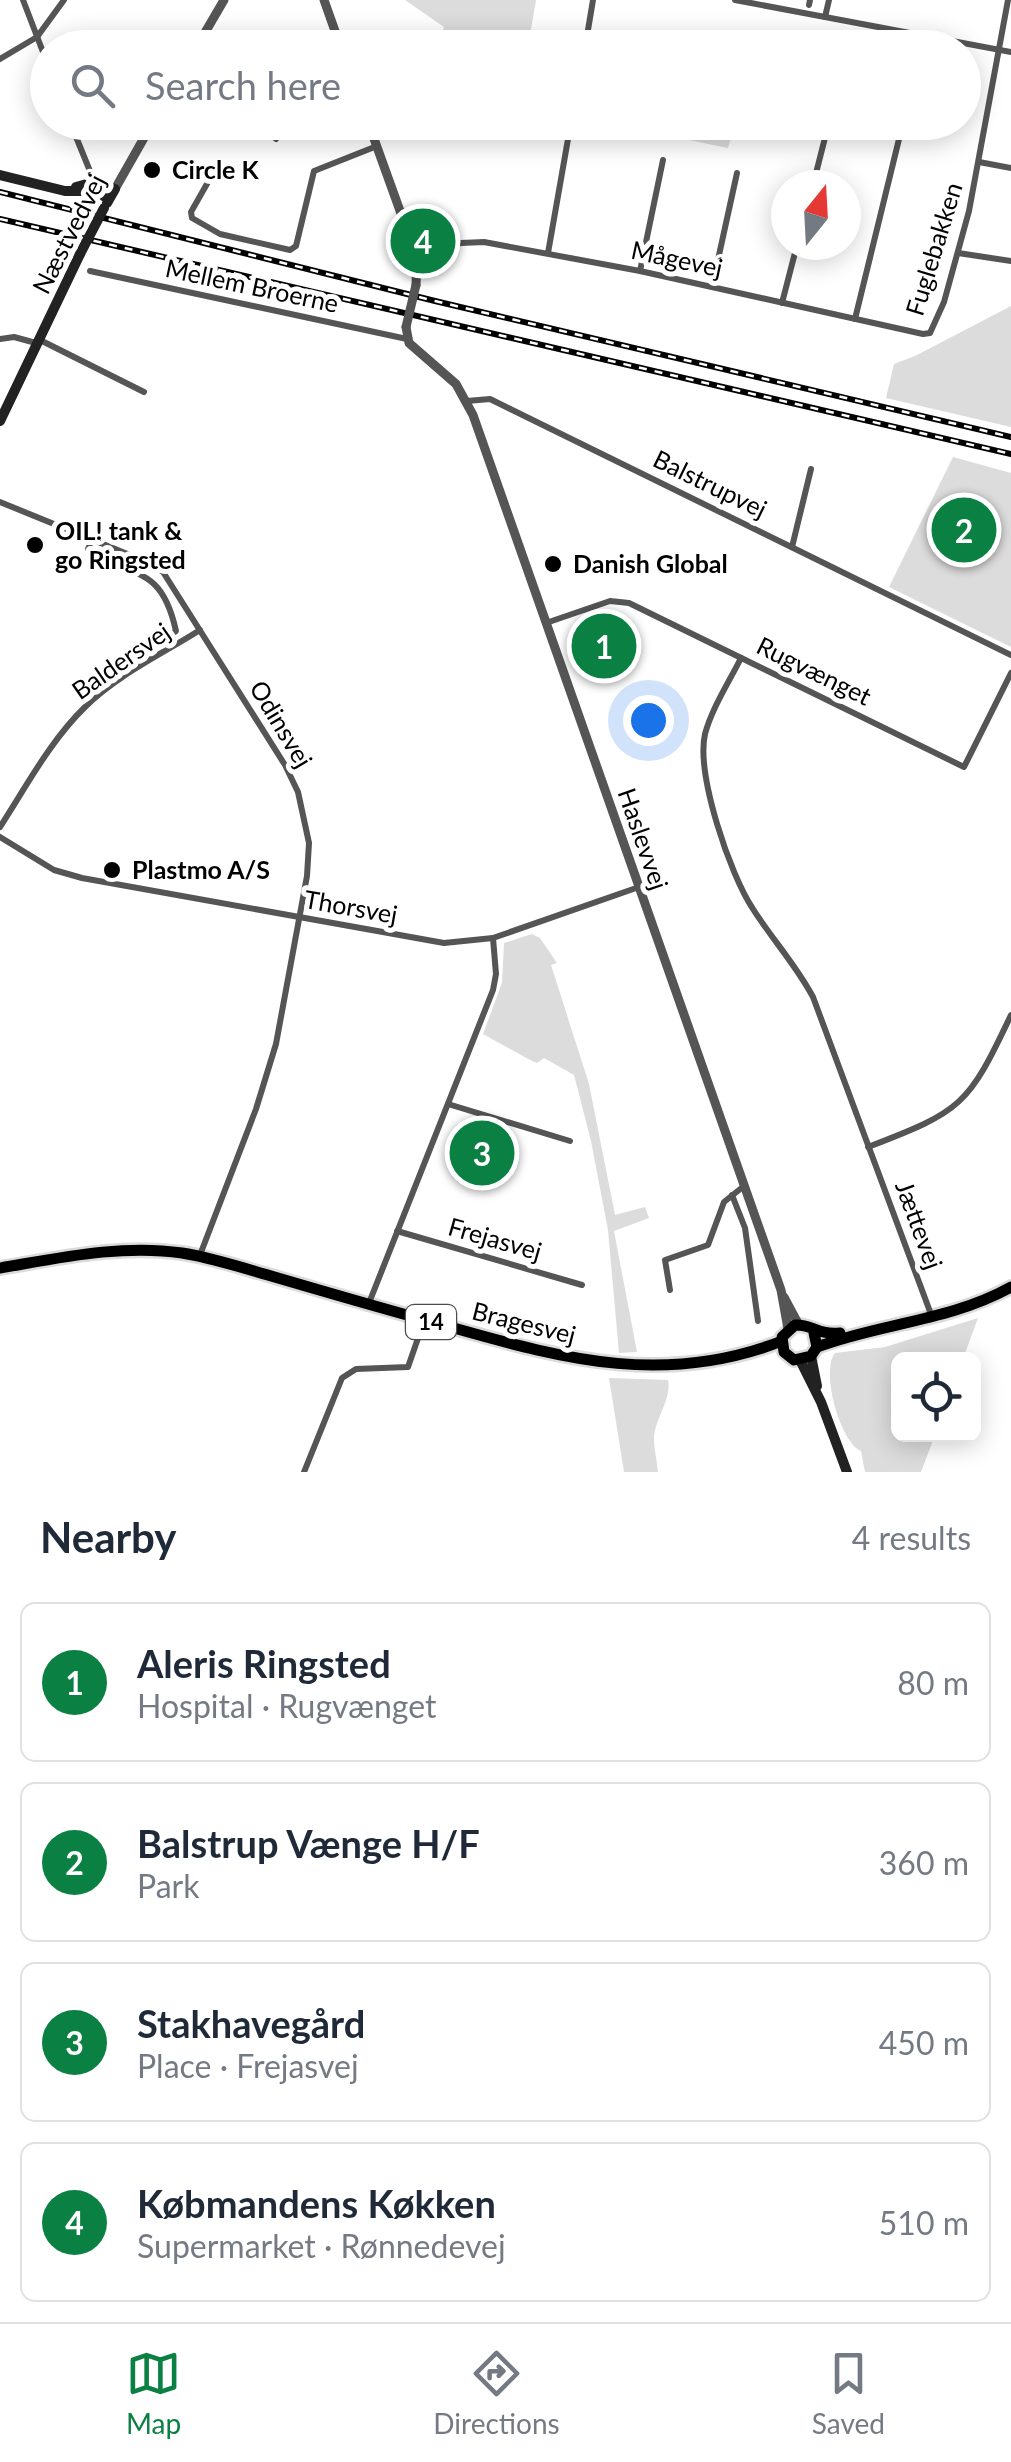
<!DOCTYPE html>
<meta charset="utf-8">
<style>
body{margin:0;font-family:Lato,sans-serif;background:#f6f6f7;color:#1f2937}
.controls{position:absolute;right:30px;bottom:30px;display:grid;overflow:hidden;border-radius:15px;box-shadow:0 5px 25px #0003}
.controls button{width:90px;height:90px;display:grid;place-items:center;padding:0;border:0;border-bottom:2px solid #e0e1e3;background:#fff;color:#1f2937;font:50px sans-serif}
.compass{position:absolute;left:771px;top:170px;width:90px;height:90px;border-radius:50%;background:#fff;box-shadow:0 5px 25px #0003;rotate:18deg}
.you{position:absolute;left:648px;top:720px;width:35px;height:35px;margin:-25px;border:8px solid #fff;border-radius:50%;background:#1a73e8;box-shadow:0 0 0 15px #1a73e833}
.badge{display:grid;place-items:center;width:65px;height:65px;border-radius:50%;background:#0b8043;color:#fff;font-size:32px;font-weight:700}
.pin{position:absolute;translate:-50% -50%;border:5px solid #fff;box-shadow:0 2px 10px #0006}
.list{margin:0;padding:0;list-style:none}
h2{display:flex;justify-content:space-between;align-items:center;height:130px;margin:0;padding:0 40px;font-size:42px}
h2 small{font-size:32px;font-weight:400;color:#747a83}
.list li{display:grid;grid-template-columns:65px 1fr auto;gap:30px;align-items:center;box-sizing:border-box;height:160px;margin:0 20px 20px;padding:0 20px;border:2px solid #e0e1e3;border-radius:15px}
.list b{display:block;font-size:38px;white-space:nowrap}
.list p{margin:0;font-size:32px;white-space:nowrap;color:#747a83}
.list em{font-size:32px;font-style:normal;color:#747a83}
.icon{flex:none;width:55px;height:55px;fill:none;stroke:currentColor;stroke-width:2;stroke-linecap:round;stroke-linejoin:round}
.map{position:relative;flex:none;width:1011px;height:1472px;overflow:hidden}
.search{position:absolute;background:#fff;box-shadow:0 5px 25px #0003;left:30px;right:30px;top:30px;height:110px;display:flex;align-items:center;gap:25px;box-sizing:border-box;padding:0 35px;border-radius:55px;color:#747a83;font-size:38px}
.sheet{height:850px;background:#fff}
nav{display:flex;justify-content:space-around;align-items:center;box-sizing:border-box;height:140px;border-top:2px solid #e0e1e3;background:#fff;font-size:28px;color:#747a83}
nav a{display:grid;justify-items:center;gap:5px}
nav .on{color:#0b8043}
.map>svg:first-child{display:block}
.green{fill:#dcdcdc}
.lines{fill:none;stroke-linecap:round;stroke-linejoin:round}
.primary-casing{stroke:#dbdbdb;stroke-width:16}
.minor{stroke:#555;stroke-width:6}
.tertiary{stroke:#555;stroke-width:9}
.secondary{stroke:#222;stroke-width:10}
.primary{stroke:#000;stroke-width:11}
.rail-casing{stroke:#000;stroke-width:6}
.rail{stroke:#fff;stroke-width:2.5;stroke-dasharray:8;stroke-linecap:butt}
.tertiary-bridge{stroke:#555;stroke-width:9}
.secondary-bridge{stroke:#222;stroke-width:10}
.poi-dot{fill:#000;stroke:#fff;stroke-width:4}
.labels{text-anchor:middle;stroke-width:10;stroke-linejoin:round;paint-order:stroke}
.shield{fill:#fff;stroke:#4c4c4c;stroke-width:2.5}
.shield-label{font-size:22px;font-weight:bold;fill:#000}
.poi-label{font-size:25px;font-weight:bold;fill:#000;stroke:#fff;text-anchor:start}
.street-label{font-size:25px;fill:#000;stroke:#fff}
</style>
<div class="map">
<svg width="1011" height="1472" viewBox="0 0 1011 1472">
<rect width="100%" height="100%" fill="#fff"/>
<!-- green -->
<g class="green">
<path d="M405,0h131l-8,47h-91l7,-20z"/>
<path d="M651,123h84l-7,25 -63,-13z"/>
<path d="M1011,306v121l-125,-29 8,-34 21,-8z"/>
<path d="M953,457l58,16v174l-122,-60z"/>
<path d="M532,934l8,4 17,25 -6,2 38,119 26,131 30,-8 4,11 -35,13 23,121 -18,1 -11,-123 -17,-89 -17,-66 -30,-17 -7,5 -5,-2 -49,-27 19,-51 2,-40z"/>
<path d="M978,1318l-15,41 -65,1v74l37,1 -14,37h-56l-4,-21c-20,-8 -41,-79 -26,-98l50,-6z"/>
<path d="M609,1378l59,2c4,19 -13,38 -14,58 0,11 3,23 4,34h-34z"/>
</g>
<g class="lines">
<!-- primary casing -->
<g class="primary-casing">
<g id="primary">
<path d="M0,1268c59,-10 122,-24 182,-15 32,5 64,16 96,25 58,17 117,34 176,50 113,32 213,58 328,13"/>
<path d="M814,1333l3,14 -6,9 -17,4 -10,-8 -2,-15 13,-12c17,-1 21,10 45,8"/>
<path d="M817,1347c64,-24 133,-26 194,-60"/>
</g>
</g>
<!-- minor -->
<g class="minor">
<path d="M23,0l25,65"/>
<path d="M735,0l276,52"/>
<path d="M809,5l1,-5"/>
<path d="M825,17l4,-17"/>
<path d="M585,48l8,-48"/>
<path d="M0,59l37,-22 27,-37"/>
<path d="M70,122l24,59"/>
<path d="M804,122l24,4 -15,59"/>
<path d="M276,139l10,-17"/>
<path d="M979,162l32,6"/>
<path d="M212,175l-21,37 1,6 28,16 70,16 6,-4 18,-75 63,-25"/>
<path d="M548,253l23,-131"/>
<path d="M958,253l53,8"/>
<path d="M417,258l44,-15 23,-1 156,29 283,63 7,-1 14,-31 25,-91 39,-211"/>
<path d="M90,271l317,68"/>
<path d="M640,271l23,-111"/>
<path d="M712,287l25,-114"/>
<path d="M782,303l15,-58"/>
<path d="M855,319l45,-184"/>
<path d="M0,339l14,-2 22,6"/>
<path d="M38,339l106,53"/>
<path d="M467,401l23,-2 521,256"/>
<path d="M0,502l152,62 11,8 122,193 13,27 11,51 -2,33 -31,168 -20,65 -56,146"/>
<path d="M92,539l-4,10 3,6c50,21 72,17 85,76l-18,13"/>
<path d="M792,547l19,-78"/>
<path d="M546,623l64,-22 19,2 335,164 47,-94"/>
<path d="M741,658c-12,24 -29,50 -36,76 -9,40 25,141 48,175 19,30 43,56 60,88l119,320"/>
<path d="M0,827c26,-40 50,-86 85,-120 32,-32 77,-53 115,-77"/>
<path d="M0,837l54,33 28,8 362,65 49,-5 146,-51"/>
<path d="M448,1104l122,37"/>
<path d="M868,1147c94,-36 100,-41 143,-132"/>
<path d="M732,1195l13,33 13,93"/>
<path d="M397,1231l185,54"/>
<path d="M670,1290l-5,-30 43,-15 16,-43 20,-16"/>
<path d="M369,1303l124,-313 3,-16 -3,-36"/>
<path d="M304,1472l38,-94 14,-9 52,-2 16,-46"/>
</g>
<!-- tertiary -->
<g class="tertiary">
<path d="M324,0l17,48"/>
<path d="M196,48l28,-48"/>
<path d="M368,122l49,136 -1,27"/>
<path d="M115,189l38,-67"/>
<path d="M406,327l3,16 47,41 17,31 308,875 7,39"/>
<path d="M784,1297l15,28"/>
</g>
<!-- secondary -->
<g class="secondary">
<path d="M0,175l65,16h26l18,7"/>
<path d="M76,187l18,-5 21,7 -8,14"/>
<path d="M0,421l80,-167"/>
<path d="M811,1356l6,30"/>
<path d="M800,1360l21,42 26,70"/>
</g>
<!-- primary -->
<use href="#primary" class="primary"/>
<!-- rail casing -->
<g class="rail-casing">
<g id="rail">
<path d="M0,192l435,109 576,136"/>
<path d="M0,219l1011,235"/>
</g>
</g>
<!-- rail -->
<use href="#rail" class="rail"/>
<!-- tertiary-bridge -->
<path class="tertiary-bridge" d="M406,327l10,-42"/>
<!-- secondary-bridge -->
<path class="secondary-bridge" d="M80,254l24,-46"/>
</g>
<!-- markers -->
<g class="poi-dot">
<circle cx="152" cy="170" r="10"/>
<circle cx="35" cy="545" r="10"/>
<circle cx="553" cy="564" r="10"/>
<circle cx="112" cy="870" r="10"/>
</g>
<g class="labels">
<!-- shield labels -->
<rect class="shield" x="406" y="1305" width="50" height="34" rx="8"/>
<g class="shield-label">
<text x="431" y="1330">14</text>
</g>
<!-- poi labels -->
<g class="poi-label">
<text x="172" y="179">Circle K</text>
<text x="55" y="540">OIL! tank &amp;<tspan x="55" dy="29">go Ringsted</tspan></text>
<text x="573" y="573">Danish Global</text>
<text x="132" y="879">Plastmo A/S</text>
</g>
<!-- street labels -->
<g class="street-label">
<text transform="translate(69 234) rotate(-63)" y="9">Næstvedvej</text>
<text transform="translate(934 249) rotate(-73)" y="9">Fuglebakken</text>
<text transform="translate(677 259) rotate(12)" y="9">Mågevej</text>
<text transform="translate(252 286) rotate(12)" y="9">Mellem Broerne</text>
<text transform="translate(710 484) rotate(26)" y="9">Balstrupvej</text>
<text transform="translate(121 661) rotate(-35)" y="9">Baldersvej</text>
<text transform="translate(814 671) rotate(26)" y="9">Rugvænget</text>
<text transform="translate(281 724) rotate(59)" y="9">Odinsvej</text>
<text transform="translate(643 839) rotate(71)" y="9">Haslevvej</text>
<text transform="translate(351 907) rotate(10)" y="9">Thorsvej</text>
<text transform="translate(919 1225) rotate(70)" y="9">Jættevej</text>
<text transform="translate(495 1239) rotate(16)" y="9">Frejasvej</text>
<text transform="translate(524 1323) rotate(14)" y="9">Bragesvej</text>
</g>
</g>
</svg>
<div class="controls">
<button><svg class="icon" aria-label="locate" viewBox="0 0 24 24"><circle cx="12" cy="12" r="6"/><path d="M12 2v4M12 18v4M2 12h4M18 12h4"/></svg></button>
</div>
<svg class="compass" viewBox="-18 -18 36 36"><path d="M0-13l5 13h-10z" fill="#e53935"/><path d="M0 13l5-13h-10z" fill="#747a83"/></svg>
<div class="you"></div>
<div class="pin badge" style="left:604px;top:646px">1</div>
<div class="pin badge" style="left:964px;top:530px">2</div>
<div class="pin badge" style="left:482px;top:1153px">3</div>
<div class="pin badge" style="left:423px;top:241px">4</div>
<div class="search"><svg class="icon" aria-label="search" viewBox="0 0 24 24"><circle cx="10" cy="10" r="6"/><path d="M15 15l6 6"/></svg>Search here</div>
</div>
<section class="sheet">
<h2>Nearby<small>4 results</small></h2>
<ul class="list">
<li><span class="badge">1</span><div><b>Aleris Ringsted</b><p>Hospital · Rugvænget</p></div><em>80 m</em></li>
<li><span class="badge">2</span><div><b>Balstrup Vænge H/F</b><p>Park</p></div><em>360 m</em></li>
<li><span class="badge">3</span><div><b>Stakhavegård</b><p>Place · Frejasvej</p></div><em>450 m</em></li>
<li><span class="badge">4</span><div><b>Købmandens Køkken</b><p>Supermarket · Rønnedevej</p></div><em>510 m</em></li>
</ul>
</section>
<nav>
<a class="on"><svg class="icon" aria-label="map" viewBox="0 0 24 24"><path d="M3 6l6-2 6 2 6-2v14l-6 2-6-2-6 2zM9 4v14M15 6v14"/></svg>Map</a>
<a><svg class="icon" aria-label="directions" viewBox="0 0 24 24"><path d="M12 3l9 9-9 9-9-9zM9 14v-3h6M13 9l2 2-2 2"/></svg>Directions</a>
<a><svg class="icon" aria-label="saved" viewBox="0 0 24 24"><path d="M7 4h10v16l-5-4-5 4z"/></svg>Saved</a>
</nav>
